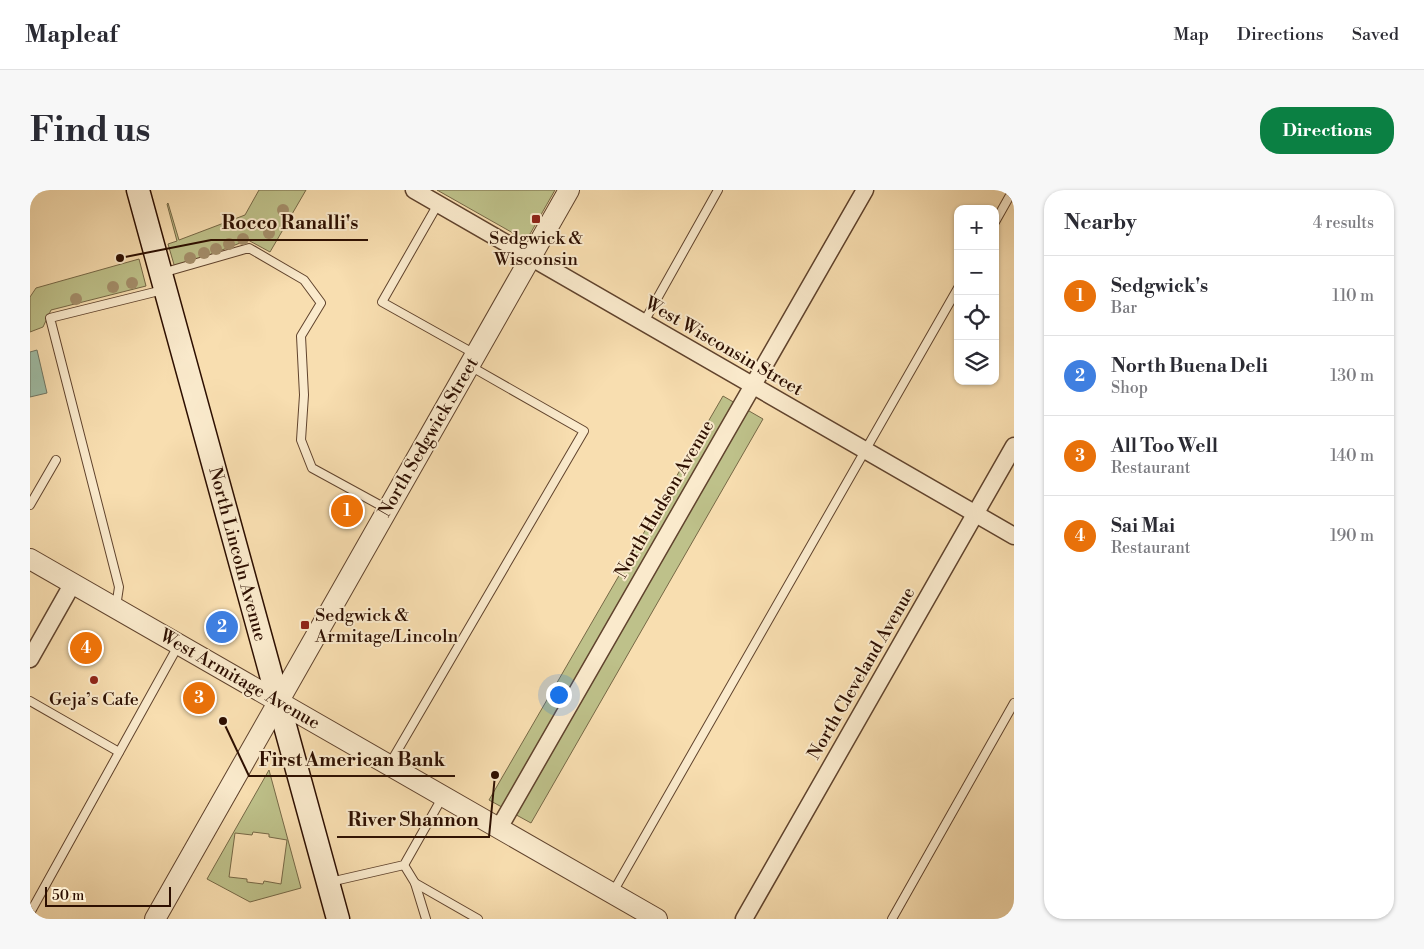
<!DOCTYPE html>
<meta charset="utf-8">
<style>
body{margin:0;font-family:"Libre Bodoni",serif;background:#f7f7f7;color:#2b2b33}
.controls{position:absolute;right:15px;top:15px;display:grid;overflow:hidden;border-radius:10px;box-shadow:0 1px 4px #0004}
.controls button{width:45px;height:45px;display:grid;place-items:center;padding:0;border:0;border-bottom:1px solid #e1e1e2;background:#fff;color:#2b2b33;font:25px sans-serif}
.scale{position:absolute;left:15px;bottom:12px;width:126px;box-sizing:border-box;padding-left:5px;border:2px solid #2d0f01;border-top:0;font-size:14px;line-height:18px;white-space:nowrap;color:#2d0f01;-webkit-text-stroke:4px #faeacc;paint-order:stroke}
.you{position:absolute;left:528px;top:504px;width:18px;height:18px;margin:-12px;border:4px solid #fff;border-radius:50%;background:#1a73e8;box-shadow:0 0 0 8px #1a73e833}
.badge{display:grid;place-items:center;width:32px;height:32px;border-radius:50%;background:#0b8043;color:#fff;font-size:16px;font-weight:700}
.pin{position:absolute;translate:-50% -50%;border:2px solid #fff;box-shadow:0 1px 5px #0006}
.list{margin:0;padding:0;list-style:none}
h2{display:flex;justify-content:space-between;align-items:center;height:65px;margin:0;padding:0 20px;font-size:21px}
h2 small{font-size:16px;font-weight:400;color:#7c7c81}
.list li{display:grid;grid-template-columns:32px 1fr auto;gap:15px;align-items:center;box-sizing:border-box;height:80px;padding:0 20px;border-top:1px solid #e1e1e2}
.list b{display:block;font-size:19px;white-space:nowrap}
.list p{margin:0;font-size:16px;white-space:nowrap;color:#7c7c81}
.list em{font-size:16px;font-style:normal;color:#7c7c81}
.icon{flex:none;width:28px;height:28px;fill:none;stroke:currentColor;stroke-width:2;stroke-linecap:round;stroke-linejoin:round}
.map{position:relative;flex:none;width:984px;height:729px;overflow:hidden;border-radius:20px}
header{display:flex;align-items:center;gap:30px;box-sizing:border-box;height:70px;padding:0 25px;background:#fff;border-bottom:1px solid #e1e1e2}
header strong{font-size:24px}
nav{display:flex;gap:28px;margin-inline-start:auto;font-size:18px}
.intro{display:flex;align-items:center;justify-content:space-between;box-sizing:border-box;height:120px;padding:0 30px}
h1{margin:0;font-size:35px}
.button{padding:12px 22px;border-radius:20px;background:#0b8043;color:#fff;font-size:18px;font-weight:700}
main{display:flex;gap:30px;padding:0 30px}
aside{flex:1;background:#fff;border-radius:20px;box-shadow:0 1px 4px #0004}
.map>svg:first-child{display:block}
.green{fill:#bec18a;stroke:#766846;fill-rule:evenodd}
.water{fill:#9fbda6;stroke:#717764}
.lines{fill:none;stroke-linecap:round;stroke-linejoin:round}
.service-casing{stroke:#60432d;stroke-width:10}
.minor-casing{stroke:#60432d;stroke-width:19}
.tertiary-casing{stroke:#60432d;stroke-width:22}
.secondary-casing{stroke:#2d0f01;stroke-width:25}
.service{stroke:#faeacc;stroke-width:8}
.minor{stroke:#faeacc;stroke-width:16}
.tertiary{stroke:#faeacc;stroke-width:20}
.secondary{stroke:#faeacc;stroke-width:22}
.tree{fill:#a48e6a}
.poi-dot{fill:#8f2418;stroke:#faeacc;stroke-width:2}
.labels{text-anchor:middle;stroke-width:4;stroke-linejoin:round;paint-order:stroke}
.poi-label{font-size:18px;fill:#2d0f01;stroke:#faeacc}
.street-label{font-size:18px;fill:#2d0f01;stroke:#faeacc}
.leader{fill:none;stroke:#2d0f01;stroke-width:2}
.callout-dot{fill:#2d0f01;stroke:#faeacc;stroke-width:2}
.callout-label{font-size:19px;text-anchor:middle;font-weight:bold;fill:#2d0f01;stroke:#faeacc;stroke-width:4;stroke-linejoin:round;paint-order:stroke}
</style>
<header>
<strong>Mapleaf</strong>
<nav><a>Map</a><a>Directions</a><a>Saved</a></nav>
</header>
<div class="intro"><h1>Find us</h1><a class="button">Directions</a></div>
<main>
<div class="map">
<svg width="984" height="729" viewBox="0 0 984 729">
<rect width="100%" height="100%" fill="#f8deb0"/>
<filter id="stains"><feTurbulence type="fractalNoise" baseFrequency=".004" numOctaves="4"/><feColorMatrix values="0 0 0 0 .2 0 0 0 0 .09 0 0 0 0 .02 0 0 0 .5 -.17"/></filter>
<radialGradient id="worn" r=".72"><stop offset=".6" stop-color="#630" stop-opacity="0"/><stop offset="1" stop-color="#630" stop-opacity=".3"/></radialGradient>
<!-- green -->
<g class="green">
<path d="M229,0h47l-36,62 -22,-12 -73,28 -7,-24 9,-3 -10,-37 1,-1 11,37 66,-25z"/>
<path d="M407,0h118l-25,44 -6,4 -4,-1z"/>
<path d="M109,69l7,27 -95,24 -8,17 -13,5v-35l6,-9z"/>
<path d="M693,206l40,23 -232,404 -42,-23z"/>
<path d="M239,580l32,118 -51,14 -43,-23zM223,642l16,2v3l18,3 -6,44 -17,-3 -1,3 -16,-2v-3l-18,-2 6,-44 17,2z"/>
</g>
<!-- water -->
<path class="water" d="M7,160l10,43 -17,4v-45z"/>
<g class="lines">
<!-- service casing -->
<g class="service-casing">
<g id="service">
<path d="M408,14l-56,98 93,52"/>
<path d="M965,32l18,-32"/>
<path d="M132,83l87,-25 55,32 17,23 -20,33 3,59 -3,45 11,28 75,41"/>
<path d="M614,132l74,-132"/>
<path d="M0,315l26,-45"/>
<path d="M86,417l3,-20 -69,-269 113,-28"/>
<path d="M0,511l89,51"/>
<path d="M359,575l195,-334 -114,-65"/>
<path d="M374,675l11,18 11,36"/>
<path d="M300,692l74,-17 38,-67"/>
<path d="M385,693l63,36"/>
<path d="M583,702l345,-604"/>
<path d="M0,723l148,-267"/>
<path d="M862,729l122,-216"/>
</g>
</g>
<!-- minor casing -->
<g class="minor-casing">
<g id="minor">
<path d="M384,0l600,346"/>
<path d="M0,469l43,-76"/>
<path d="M469,638l366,-638"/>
<path d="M714,729l270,-473"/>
</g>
</g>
<!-- tertiary casing -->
<g class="tertiary-casing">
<g id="tertiary">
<path d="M0,369l627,360"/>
<path d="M125,729l414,-729"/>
</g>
</g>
<!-- secondary casing -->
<g class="secondary-casing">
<path id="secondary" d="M108,0l200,729"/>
</g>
<!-- service -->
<use href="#service" class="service"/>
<!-- minor -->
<use href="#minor" class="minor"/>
<!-- tertiary -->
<use href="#tertiary" class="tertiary"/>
<!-- secondary -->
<use href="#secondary" class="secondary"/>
</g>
<!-- trees -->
<g class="tree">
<circle cx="253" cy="20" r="6"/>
<circle cx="239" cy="43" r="6"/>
<circle cx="213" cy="49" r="6"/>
<circle cx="199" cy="54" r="6"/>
<circle cx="186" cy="59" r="6"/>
<circle cx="174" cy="63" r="6"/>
<circle cx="160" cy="68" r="6"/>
<circle cx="102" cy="93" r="6"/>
<circle cx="83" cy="97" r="6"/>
<circle cx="46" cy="109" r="6"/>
</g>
<!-- markers -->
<g class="poi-dot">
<rect x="501" y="24" width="10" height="10" rx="2.5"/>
<rect x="270" y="430" width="10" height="10" rx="2.5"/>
<circle cx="64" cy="490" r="5"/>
</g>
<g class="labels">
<!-- poi labels -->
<g class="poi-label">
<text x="506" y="54">Sedgwick &amp;<tspan x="506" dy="21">Wisconsin</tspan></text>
<text x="285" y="431" text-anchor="start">Sedgwick &amp;<tspan x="285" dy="21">Armitage/Lincoln</tspan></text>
<text x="64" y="515">Geja’s Cafe</text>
</g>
<!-- street labels -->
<g class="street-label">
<text transform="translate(694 156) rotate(30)" y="6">West Wisconsin Street</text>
<text transform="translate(398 247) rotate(-60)" y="6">North Sedgwick Street</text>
<text transform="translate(634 309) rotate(-60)" y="6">North Hudson Avenue</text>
<text transform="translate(208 364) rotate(75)" y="6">North Lincoln Avenue</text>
<text transform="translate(831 483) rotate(-60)" y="6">North Cleveland Avenue</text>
<text transform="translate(210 489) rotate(30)" y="6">West Armitage Avenue</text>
</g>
</g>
<!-- callouts -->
<path class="leader" d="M90 68L181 50H338M193 531L219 586H425M465 585L459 647H307"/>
<g class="callout-dot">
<circle cx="90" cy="68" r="5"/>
<circle cx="193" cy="531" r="5"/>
<circle cx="465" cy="585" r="5"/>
</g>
<g class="callout-label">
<text x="260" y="39">Rocco Ranalli's</text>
<text x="322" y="576">First American Bank</text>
<text x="383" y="636">River Shannon</text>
</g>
<rect width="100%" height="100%" filter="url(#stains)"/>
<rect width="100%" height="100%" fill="url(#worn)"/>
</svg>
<div class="controls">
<button>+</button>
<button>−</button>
<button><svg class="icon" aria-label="locate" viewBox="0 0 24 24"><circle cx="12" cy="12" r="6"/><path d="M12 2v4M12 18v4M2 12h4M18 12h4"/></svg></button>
<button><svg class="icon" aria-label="layers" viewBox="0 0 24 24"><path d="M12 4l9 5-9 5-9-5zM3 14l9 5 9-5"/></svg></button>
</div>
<div class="scale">50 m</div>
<div class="you"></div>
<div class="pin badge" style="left:317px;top:321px;background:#e8710a">1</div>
<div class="pin badge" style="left:192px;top:437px;background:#3f7fe0">2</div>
<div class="pin badge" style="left:169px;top:508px;background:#e8710a">3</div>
<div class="pin badge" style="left:56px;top:458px;background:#e8710a">4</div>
</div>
<aside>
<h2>Nearby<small>4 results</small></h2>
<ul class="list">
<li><span class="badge" style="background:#e8710a">1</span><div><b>Sedgwick's</b><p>Bar</p></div><em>110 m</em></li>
<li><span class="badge" style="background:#3f7fe0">2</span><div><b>North Buena Deli</b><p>Shop</p></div><em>130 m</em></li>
<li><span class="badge" style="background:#e8710a">3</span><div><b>All Too Well</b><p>Restaurant</p></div><em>140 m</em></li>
<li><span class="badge" style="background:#e8710a">4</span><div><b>Sai Mai</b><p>Restaurant</p></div><em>190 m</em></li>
</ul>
</aside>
</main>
